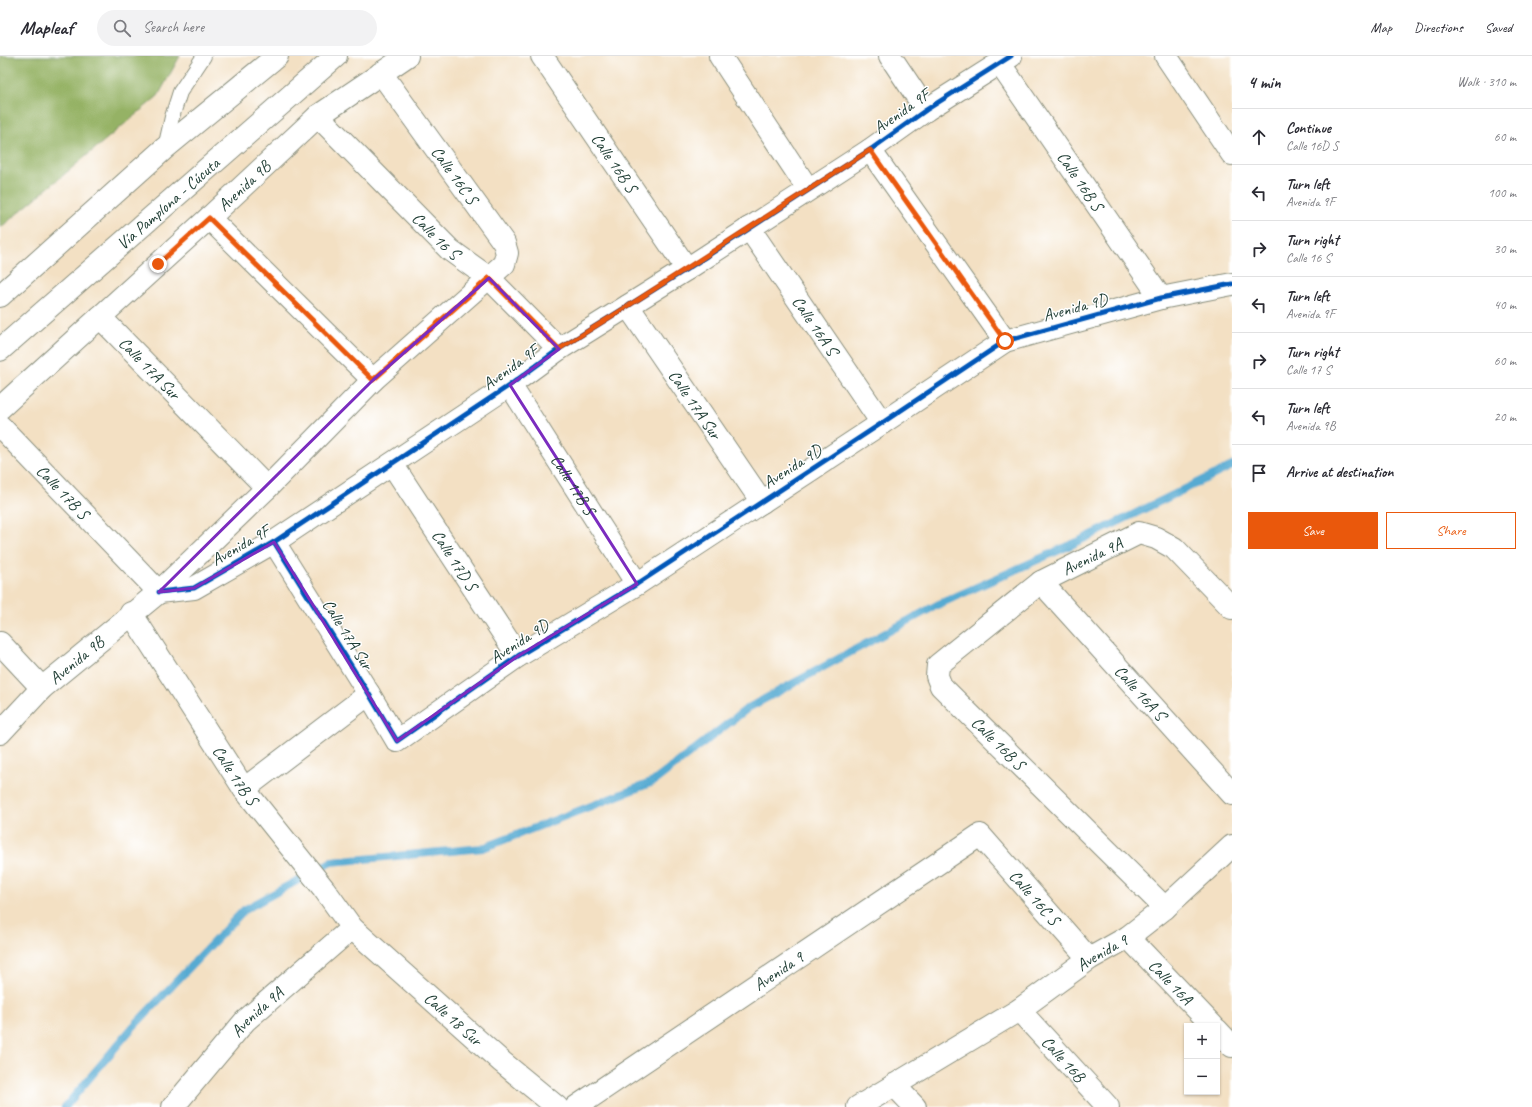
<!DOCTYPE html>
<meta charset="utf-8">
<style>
body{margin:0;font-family:Caveat,sans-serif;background:#f2f2f3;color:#2b2b33}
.controls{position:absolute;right:12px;bottom:12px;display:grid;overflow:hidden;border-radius:0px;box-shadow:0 1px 3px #0004}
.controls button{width:36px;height:36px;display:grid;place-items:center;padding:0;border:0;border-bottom:1px solid #e1e1e2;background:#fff;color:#2b2b33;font:20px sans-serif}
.stop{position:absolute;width:12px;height:12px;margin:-9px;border:3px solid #ea580c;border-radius:50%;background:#fff}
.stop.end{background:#ea580c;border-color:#fff;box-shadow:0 1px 4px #0008}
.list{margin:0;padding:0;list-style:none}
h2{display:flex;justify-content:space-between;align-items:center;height:52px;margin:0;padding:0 16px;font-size:17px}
h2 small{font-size:13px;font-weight:400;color:#7c7c81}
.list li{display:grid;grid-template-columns:26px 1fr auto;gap:12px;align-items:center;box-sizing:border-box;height:56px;padding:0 16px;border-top:1px solid #e1e1e2}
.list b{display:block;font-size:15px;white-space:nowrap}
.list p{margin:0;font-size:13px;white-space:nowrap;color:#7c7c81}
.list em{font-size:13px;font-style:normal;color:#7c7c81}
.actions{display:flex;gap:8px;padding:12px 16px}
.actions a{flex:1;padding:9px 0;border:1px solid #ea580c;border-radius:0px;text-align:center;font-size:14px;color:#ea580c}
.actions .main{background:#ea580c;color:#fff}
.icon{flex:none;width:22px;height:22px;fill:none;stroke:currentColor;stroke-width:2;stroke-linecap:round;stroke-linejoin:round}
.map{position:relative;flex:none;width:1232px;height:1051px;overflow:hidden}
header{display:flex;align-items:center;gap:24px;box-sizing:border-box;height:56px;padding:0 20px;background:#fff;border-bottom:1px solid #e1e1e2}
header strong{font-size:19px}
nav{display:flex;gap:22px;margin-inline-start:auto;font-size:14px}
.search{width:280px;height:36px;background:#f2f2f3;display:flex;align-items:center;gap:10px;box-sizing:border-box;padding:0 14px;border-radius:22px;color:#7c7c81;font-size:15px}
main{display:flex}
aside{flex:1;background:#fff}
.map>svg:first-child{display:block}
.forest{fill:#95b265;stroke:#5a784c}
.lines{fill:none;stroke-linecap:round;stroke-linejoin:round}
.stream{stroke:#57aad2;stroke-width:8}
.lane-casing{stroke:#898e7c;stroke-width:16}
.street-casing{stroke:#898e7c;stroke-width:24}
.highway-casing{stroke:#898e7c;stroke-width:24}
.lane{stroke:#fff;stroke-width:14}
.street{stroke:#fff;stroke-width:22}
.highway{stroke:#fff;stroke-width:22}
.cycleway-casing{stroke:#fff;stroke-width:8}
.cycleway{stroke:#0057b8;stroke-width:5}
.route{stroke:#ea580c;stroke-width:5}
.marked{fill:none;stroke:#7b2cbf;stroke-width:3;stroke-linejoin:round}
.labels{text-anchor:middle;stroke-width:3;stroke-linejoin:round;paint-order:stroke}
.street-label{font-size:17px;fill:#1f3d34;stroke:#fff}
</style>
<header>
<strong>Mapleaf</strong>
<div class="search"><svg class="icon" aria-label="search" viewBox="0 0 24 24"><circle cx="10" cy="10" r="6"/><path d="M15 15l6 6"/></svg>Search here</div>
<nav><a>Map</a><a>Directions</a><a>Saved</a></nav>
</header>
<main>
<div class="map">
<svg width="1232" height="1051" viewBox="0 0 1232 1051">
<rect width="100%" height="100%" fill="#fff"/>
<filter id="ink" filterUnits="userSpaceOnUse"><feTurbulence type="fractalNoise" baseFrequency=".025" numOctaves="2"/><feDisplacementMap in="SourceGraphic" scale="8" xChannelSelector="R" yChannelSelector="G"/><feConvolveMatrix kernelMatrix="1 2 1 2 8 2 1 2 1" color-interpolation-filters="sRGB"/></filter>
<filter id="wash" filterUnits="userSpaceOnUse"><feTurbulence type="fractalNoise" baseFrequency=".012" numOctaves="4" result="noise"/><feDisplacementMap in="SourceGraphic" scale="16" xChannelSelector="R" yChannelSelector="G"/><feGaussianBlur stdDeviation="0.9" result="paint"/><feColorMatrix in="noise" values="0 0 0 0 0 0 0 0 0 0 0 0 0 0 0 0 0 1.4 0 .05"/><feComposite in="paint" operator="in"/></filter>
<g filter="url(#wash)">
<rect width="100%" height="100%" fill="#f3e0c3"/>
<!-- forest -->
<path class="forest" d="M0,0h180l-22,40 -158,132z"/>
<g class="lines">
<!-- stream -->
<path class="stream" d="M65,1051l67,-79 112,-118 87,-48 152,-14 170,-66 95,-74 189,-103 138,-62 157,-77"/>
</g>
</g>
<g filter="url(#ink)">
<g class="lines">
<!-- lane casing -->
<g class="lane-casing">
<path id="lane" d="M165,92l7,-31 8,-25 24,-36"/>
</g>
<!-- street casing -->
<g class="street-casing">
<g id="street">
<path id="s1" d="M542,0l145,213"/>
<path d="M720,0l88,133"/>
<path d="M890,0l36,54"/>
<path d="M1166,0l66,98"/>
<path id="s2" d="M1000,8l161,234"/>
<path id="s3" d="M318,60l132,134 39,28 70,71"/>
<path d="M870,94l135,191"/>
<path d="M209,162l164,162"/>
<path id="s4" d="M749,172l133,195"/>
<path id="s5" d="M628,250l134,196"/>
<path id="s6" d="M100,261l167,171"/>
<path id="s7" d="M510,329l127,199"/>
<path id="s8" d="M0,352l209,-190 109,-102 89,-60"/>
<path id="s9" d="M0,370l159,166"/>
<path id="s10" d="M392,408l126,192"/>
<path d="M274,486l95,152 28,47 121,-85 119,-72 245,-161 123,-82 156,-43 71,-14"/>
<path id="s11" d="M1041,526l-103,83 -1,11 4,10 224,222"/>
<path d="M159,536l35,-4 80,-46 236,-157 49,-36 128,-80 183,-119 56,-40 85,-54"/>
<path id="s12" d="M1232,552l-58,-60 -18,-10 -17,-5 -98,49 191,212"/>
<path id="s13" d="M131,557l113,176 80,100 28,39 150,134 55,45"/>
<path d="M0,587l42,45"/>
<path id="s14" d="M0,677l42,-45 117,-96 108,-104 106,-108 131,-116 3,-11 -3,-10 -123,-170"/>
<path d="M244,733l125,-95"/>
<path id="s15" d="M1128,881l85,89"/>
<path id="s16" d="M1019,954l89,97"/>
<path d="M1217,974l15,16"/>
<path d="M894,1029l21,22"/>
<path id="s17" d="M173,1051l72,-86 107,-93"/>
<path id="s18" d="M576,1051l404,-272 109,124"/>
<path id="s19" d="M858,1051l161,-97 70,-51 39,-22 37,-29 67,-62"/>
</g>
</g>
<!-- highway casing -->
<g class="highway-casing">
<g id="highway">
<path d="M0,240l165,-148 112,-92"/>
<path id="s20" d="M0,294l336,-294"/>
</g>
</g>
<!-- lane -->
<use href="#lane" class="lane"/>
<!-- street -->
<use href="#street" class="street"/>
<!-- highway -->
<use href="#highway" class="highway"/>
<!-- cycleway casing -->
<g class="cycleway-casing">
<g id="cycleway">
<path d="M274,486l95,152 28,47 121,-85 119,-72 245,-161 123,-82 156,-43 71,-14"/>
<path d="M159,536l35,-4 80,-46 236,-157 49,-36 128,-80 183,-119 56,-40 85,-54"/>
</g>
</g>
<!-- cycleway -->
<use href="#cycleway" class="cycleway"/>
</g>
</g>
<g class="lines" filter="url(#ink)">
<!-- route -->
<path class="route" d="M158,208l51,-46 164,162 116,-102 70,71 69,-43 242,-156 135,191"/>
</g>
<!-- marked area -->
<path class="marked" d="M489,222l70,71 -49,36 127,199 -119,72 -121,85 -123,-199 -80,46 -35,4 214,-212z"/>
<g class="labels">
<!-- street labels -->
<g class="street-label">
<text transform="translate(901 55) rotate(-35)" y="6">Avenida 9F</text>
<text dy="6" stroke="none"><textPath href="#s1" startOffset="129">Calle 16B S</textPath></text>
<text transform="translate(455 119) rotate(54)" y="6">Calle 16C S</text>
<text dy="6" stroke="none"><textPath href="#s2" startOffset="142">Calle 16B S</textPath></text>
<text dy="6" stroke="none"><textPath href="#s8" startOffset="330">Avenida 9B</textPath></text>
<text dy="6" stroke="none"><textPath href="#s20" startOffset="223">Vía Pamplona - Cúcuta</textPath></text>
<text dy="6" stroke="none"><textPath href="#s3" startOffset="168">Calle 16 S</textPath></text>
<text transform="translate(1075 251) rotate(-15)" y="6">Avenida 9D</text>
<text dy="6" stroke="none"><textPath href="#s4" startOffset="118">Calle 16A S</textPath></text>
<text transform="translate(510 311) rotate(-36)" y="6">Avenida 9F</text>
<text dy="6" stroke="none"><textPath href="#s6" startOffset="71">Calle 17A Sur</textPath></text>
<text dy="6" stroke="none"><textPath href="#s5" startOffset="119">Calle 17A Sur</textPath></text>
<text transform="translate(792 410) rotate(-33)" y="6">Avenida 9D</text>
<text dy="6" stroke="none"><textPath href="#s7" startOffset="118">Calle 17B S</textPath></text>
<text dy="6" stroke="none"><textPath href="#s9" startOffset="91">Calle 17B S</textPath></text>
<text transform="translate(240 489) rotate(-30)" y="6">Avenida 9F</text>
<text transform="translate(1092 500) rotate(-26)" y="6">Avenida 9A</text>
<text dy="6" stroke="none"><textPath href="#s10" startOffset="115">Calle 17D S</textPath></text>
<text transform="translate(348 578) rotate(58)" y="6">Calle 17A Sur</text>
<text transform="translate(519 585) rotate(-33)" y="6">Avenida 9D</text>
<text dy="6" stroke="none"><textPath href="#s14" startOffset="106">Avenida 9B</textPath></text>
<text dy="6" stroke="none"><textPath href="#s12" startOffset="380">Calle 16A S</textPath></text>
<text dy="6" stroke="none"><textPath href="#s11" startOffset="235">Calle 16B S</textPath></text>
<text dy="6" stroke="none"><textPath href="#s13" startOffset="193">Calle 17B S</textPath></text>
<text dy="6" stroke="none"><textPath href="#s18" startOffset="570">Calle 16C S</textPath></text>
<text dy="6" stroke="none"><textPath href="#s19" startOffset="289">Avenida 9</textPath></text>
<text dy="6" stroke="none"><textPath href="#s18" startOffset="244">Avenida 9</textPath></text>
<text dy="6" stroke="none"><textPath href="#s15" startOffset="62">Calle 16A</textPath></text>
<text dy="6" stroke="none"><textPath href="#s17" startOffset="127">Avenida 9A</textPath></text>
<text dy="6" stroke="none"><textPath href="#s13" startOffset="521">Calle 18 Sur</textPath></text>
<text dy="6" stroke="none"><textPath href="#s16" startOffset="66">Calle 16B</textPath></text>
</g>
</g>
</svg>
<div class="controls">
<button>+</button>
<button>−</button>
</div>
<div class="stop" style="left:1005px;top:285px"></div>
<div class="stop end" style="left:158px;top:208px"></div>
</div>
<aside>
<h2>4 min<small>Walk · 310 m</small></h2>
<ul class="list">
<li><svg class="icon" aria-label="ahead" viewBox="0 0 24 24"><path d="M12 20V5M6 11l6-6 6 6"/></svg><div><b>Continue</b><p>Calle 16D S</p></div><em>60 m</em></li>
<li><svg class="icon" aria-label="left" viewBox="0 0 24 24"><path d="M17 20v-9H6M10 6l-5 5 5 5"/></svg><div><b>Turn left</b><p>Avenida 9F</p></div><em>100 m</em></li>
<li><svg class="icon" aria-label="right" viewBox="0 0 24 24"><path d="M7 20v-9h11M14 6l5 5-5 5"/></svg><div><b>Turn right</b><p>Calle 16 S</p></div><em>30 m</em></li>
<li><svg class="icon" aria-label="left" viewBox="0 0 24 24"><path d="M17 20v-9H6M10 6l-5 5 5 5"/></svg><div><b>Turn left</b><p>Avenida 9F</p></div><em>40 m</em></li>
<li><svg class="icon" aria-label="right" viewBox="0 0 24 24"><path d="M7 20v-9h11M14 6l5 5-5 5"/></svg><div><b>Turn right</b><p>Calle 17 S</p></div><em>60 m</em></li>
<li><svg class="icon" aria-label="left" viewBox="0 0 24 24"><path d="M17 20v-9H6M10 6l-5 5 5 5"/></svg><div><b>Turn left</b><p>Avenida 9B</p></div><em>20 m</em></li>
<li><svg class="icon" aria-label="arrive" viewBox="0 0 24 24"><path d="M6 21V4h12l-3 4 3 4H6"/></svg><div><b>Arrive at destination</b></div></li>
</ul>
<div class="actions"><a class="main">Save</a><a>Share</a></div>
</aside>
</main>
